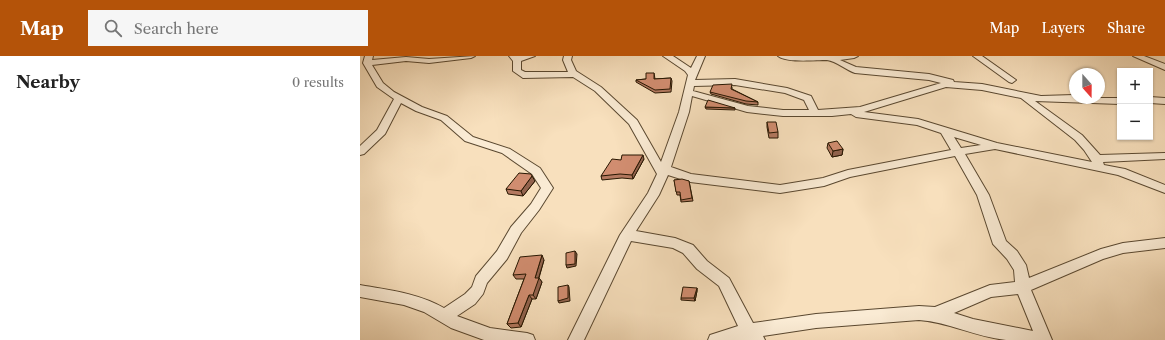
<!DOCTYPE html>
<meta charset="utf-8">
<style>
body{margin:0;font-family:"Libre Caslon Text",serif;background:#f6f6f6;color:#222}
.controls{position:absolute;right:12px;top:12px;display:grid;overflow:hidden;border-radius:0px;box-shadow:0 1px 3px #0004}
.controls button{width:36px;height:36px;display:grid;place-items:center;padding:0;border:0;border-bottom:1px solid #e0e0e0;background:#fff;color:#222;font:20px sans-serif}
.compass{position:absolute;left:709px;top:12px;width:36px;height:36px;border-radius:50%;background:#fff;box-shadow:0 1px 3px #0004;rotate:159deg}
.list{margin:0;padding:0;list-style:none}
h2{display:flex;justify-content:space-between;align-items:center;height:52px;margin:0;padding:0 16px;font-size:17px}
h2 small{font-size:13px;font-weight:400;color:#767676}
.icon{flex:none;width:22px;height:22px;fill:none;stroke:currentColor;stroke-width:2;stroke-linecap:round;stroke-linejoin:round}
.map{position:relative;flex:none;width:805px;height:284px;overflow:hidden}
header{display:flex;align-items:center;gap:24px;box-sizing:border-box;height:56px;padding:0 20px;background:#b45309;color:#fff}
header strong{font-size:19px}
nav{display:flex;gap:22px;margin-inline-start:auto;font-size:14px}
.search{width:280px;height:36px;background:#f6f6f6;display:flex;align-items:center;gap:10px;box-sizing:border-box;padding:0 14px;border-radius:0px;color:#767676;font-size:15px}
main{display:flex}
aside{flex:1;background:#fff}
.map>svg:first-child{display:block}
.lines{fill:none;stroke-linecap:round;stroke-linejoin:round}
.street-casing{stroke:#5a4830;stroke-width:2}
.street{fill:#faebd4;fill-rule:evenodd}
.wall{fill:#b47960;stroke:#261601}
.shaded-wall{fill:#92634e;stroke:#261601}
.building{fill:#d18d70;stroke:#261601}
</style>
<header>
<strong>Map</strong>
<div class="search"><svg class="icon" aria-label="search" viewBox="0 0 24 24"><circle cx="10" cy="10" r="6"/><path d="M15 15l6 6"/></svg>Search here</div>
<nav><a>Map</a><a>Layers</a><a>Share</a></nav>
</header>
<main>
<aside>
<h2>Nearby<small>0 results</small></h2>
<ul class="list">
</ul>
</aside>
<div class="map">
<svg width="805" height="284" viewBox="0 0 805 284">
<rect width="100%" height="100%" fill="#f8e0bd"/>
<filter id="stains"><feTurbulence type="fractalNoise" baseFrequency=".005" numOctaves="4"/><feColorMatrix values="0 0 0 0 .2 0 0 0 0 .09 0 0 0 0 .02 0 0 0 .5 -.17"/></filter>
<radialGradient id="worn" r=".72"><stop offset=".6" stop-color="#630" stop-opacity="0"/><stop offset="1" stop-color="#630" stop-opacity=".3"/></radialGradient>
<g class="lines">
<!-- street casing -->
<g class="street-casing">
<g id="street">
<path d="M5,0h8l-1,4 34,-3 23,2 46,-3 -4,2 -42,5 -23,-2 -34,4 11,18 11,9 28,15 25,9 26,21 37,12 30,19 13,20 -14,22 -18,23 -14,26 -20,24 -4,11 -8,10 -18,12 33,12 37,5 6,2 2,5h-51l-33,-12 -27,-16 -20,-7 -44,-8v-12c28,5 58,8 84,23l21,-14 7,-7 4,-11 21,-25 14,-24 20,-23 10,-16 -9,-14 -30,-21 -37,-12 -24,-21 -25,-9 -15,-8 -16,31 -21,20 -4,1v-9l17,-16 17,-31 -17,-12 -14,-24z"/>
<path d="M149,0h26l-14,5v9l4,2h43l-5,-12 1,-4h8l-1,4 5,11 25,16 36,33 24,42 18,-50 9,-37 -3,-4 -22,-15h10l18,12 6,-12h8l-10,24 40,-1 52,9 24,8 7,14 42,-3 81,-24 -12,-3 -74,-7c-9,-3 -19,-12 -28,-13 -12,0 -41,3 -49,-4h80l-4,2 -14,2 16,7 73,7 24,6 1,2 28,2 59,12 33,-1 1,3h45v6l-85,-3 47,34 18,20 65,-2v6l-62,3 1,3 21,4 40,16v8l-47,-18 -123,-26 -30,5 24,41 17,46 11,10 9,14 3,13 72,-29 22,-6 42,-5v10l-42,5 -20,6 -72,31 21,50c-15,0 -31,0 -46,0 -30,-3 -57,-18 -87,-20l-103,8 -53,8 2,4h-57l2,-5 28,-9 -19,-40 -22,-17 -14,-16 -10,-5 -42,-7 -47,99h-16l52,-105 28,-42 9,-19 -28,-50 -34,-33 -22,-14 -50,1 -10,-7v-10zM375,29l50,8 19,7 5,10h-26l-35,-4 -55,-15 1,-5zM586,31l36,3 39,8 54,42 9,10 8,12 -95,-19 -79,-24 -54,-7zM332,40l55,16 36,4h49l19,-2 5,3 61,8 24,8 10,17 -103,20 -25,8 -43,7 -89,-11 -20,-7 18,-55zM594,81l27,8 -20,3zM595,100l22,39 16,49 14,15 7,11 1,12 -25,3 -55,22 -16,-1 -103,8 -63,9 -24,-45 -22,-17 -14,-16 -18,-7 -39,-7 23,-36 9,-20 22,7 90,11 44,-7 26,-9zM658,238l15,37 -60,-12 -19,-6 37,-16z"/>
<path d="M613,0h9l34,24 -4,3 -3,-1z"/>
<path d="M773,0h11l21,8v6z"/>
<path d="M790,41l15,1v6l-15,-1z"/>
</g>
</g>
<!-- street -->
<use href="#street" class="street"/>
</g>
<!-- wall -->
<g class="wall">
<path d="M294,17l1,6 16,-1 1,3 -1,11 -16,1 -19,-11v-2l10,-1z"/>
<path d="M372,31v2l26,13v3l-12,-1 -35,-10 -1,-2z"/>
<path d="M345,51l30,1v2l-29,-1z"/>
<path d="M407,66l11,10v6h-9l-2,-11z"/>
<path d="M468,87l15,6 -1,6 -10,2 -5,-9z"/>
<path d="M284,103l-11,20 -11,-1 -20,2 -1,-4 20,-16z"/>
<path d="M314,124l15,1 4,20 -12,1 -1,-7h-3z"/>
<path d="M175,125l-12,15 -15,-2 -2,-5z"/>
<path d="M184,204l-5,18 3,4 -6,17h-4l-11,28 -10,1 -4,-4 17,-45h-8l-3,-4z"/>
<path d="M337,232v3l-2,10 -14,-1v-2z"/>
</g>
<!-- shaded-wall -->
<g class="shaded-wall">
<path d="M483,93l-1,6 -10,2 1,-6z"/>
<path d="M283,99l1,4 -11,20 -1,-4z"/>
<path d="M172,120l3,5 -12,15 -2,-5z"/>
<path d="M215,195l2,3 -1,12 -9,2 -1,-3z"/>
<path d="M182,199l2,5 -6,20 1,-2 3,4 -6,17 -3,-4 2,-17z"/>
<path d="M208,229l1,2 1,14 -11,2 -1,-2z"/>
<path d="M337,232v3l-2,10 -1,-3z"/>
<path d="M169,239l3,4 -11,28 -3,-4z"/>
</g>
<!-- building -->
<g class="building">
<path d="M286,17h8v6l17,-1 -1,11 -15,1 -19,-10 10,-1z"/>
<path d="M372,28l-1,5 27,13 -12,-1 -36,-9 3,-7z"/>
<path d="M348,44l27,8 -30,-1z"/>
<path d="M407,66h9l2,10 -9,1z"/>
<path d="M477,85l6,8 -10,2 -5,-8z"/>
<path d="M262,99h21l-11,20 -12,-1 -19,2 11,-17 9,1z"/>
<path d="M159,117l12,1 1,2 -11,15 -15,-2z"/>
<path d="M322,123l7,2 3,17 -11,2 -1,-8h-4l-2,-12z"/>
<path d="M215,195v13l-9,1v-12z"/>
<path d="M182,199l-7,23h4l-6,17h-4l-11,28 -11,1 19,-50 -13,1 7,-18z"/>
<path d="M208,229v13l-10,3v-14z"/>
<path d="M323,231l14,1 -3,10h-13z"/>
</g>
<rect width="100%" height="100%" filter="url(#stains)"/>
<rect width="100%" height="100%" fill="url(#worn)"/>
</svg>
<div class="controls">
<button>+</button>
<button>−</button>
</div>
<svg class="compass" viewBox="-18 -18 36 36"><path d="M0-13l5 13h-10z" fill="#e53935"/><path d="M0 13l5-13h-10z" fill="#767676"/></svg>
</div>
</main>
